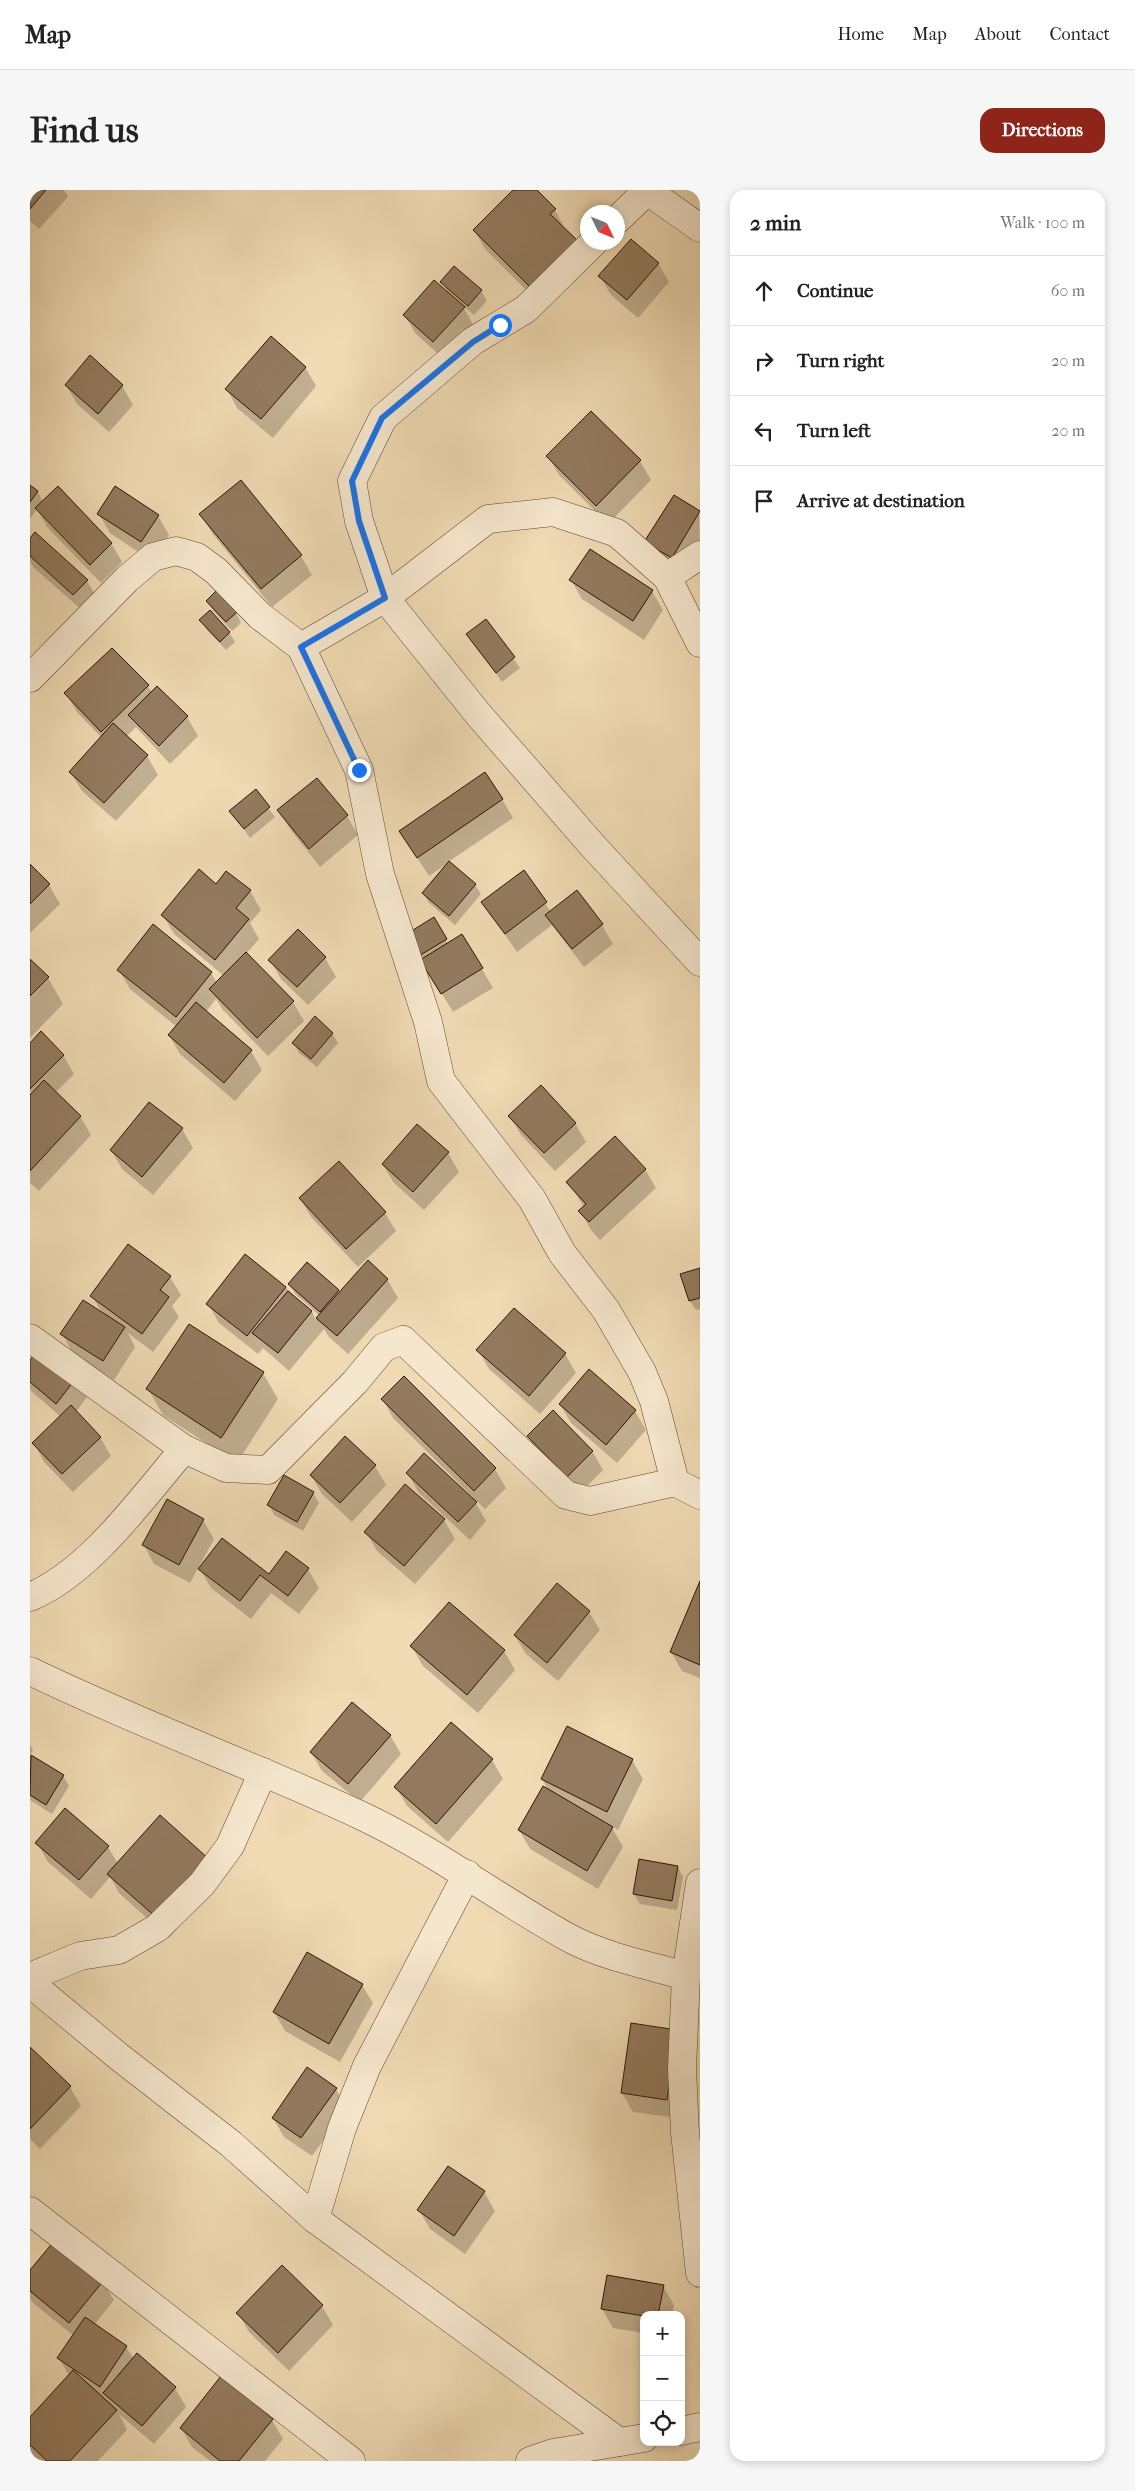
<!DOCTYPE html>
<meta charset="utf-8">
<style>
body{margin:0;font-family:"IM FELL French Canon",serif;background:#f6f6f6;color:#222}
.controls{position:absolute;right:15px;bottom:15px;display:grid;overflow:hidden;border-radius:10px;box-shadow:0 2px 8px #0003}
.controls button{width:45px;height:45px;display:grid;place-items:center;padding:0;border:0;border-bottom:1px solid #e0e0e0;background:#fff;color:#222;font:25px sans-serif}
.compass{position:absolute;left:550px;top:15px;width:45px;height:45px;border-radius:50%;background:#fff;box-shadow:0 2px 8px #0003;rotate:133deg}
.stop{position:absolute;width:15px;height:15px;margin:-11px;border:4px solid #1a73e8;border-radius:50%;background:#fff}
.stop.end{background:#1a73e8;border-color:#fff;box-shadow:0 1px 5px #0008}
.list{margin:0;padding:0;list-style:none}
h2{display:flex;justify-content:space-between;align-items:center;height:65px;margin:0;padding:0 20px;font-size:21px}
h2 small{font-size:16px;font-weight:400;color:#767676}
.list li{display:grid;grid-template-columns:32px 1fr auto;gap:15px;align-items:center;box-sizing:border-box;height:70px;padding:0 20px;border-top:1px solid #e0e0e0}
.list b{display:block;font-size:19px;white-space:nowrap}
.list em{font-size:16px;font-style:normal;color:#767676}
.icon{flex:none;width:28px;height:28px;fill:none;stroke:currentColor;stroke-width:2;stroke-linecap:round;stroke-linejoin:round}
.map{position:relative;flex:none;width:670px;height:2271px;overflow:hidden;border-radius:15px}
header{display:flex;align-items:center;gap:30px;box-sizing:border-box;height:70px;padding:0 25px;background:#fff;border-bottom:1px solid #e0e0e0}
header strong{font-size:24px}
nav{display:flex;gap:28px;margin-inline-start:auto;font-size:18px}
.intro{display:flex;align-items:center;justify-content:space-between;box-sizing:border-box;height:120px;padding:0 30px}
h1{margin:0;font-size:35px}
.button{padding:12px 22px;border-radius:15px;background:#8f2418;color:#fff;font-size:18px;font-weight:700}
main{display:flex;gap:30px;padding:0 30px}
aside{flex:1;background:#fff;border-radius:15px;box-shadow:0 2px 8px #0003}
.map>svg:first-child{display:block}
.shadow{fill:#0003}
.building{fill:#937a5e;stroke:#301302}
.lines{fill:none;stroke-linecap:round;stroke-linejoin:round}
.minor-casing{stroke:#60452e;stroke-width:29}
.minor{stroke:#f5e7ce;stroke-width:28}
.route{stroke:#1a73e8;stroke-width:6}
</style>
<header>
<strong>Map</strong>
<nav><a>Home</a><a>Map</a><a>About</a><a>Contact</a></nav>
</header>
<div class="intro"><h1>Find us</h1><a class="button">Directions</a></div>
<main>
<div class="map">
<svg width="670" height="2271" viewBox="0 0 670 2271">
<rect width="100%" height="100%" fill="#efdab3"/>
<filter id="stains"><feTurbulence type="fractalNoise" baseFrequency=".004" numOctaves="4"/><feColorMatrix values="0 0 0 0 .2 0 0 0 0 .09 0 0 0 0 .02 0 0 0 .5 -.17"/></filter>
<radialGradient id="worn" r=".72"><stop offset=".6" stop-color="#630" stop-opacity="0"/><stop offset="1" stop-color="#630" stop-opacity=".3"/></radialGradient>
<!-- shadow -->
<g class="shadow">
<path d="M0,0h34l4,7 -29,32 -9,-8z"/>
<path d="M484,0h21l20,20 10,19 -24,76 -56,-56 -11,-19z"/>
<path d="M628,73l11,19 -31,36 -27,-23 -11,-19z"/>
<path d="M425,78l26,23 6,10 -13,14 -12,-10 12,21 -29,34 -29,-26 -11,-18 44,-22 -7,-12z"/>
<path d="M275,177l11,19 -43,52 -36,-30 -10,-19z"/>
<path d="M36,195l56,1 11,19 -24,27 -32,-28z"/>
<path d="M561,222l49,49 11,19 -43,44 -49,-49 -11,-19z"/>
<path d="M211,291l60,75 11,19 -40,32 -60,-74 -11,-19z"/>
<path d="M0,296l8,6 5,10 68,41 11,19 -21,21 -54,-56 -10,-18 -7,10z"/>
<path d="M669,322l1,36 -17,29 -37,-35z"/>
<path d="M69,324l59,2 11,19 -17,26 -42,-28z"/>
<path d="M0,350l57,41 11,18 -13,14 -52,-46 -3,-6z"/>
<path d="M541,390l81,11 11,19 -19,30 -62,-41z"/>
<path d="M178,411l28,12 5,10 -9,8 -19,-20z"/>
<path d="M171,430l28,12 6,10 -9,8 -19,-20z"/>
<path d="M456,431l34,47 -18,14 -34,-47z"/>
<path d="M118,496l4,7 35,24 11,19 -28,28 -34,-37 -10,10 21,19 11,19 -42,46 -34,-30 -11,-18 31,-35 -25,-26 -11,-19z"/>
<path d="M287,589l30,37 11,19 -38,32 -30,-38 -11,-18z"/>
<path d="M225,601l20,26 -25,21 -19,-27z"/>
<path d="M472,609l11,19 -65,44 27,23 6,9 -26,31 -26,-22 -6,-10 25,-30 -19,13 -29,-45z"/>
<path d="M0,676l19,19 11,19 -30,29z"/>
<path d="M493,682l28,40 25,-20 26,33 11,19 -29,23 -32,-42 -35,27 -34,-49z"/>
<path d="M186,696l34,5 11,19 -11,13 9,16 -13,15 47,48 11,19 -36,35 -46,-47 -6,-10 -10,13 45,39 11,19 -27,31 -55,-47 -11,-19 8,-8 -47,-38 -11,-19 92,3 6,10 7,-7 -50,-42 -11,-19z"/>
<path d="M404,729l14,25 14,-9 31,53 -40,24 -47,-77z"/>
<path d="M295,768l11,19 -28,28 -27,-26 -11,-19z"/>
<path d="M0,771l18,17 15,26 -33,34z"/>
<path d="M302,843l6,10 -21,24 -18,-14 -5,-10z"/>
<path d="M0,854l33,11 11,19 -19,19 25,23 11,19 -52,56 -9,-8z"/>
<path d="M480,926l65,7 11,19 -31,29 -34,-36z"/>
<path d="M152,939l11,19 -40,47 -31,-26 -11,-19z"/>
<path d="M418,963l11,19 -35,38 -30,-27 -11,-18z"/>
<path d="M615,979l11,19 -56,52 -9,-10 -11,-19 4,-4 -16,-25z"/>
<path d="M270,1008l85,15 11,18 -38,36 -47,-50z"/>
<path d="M670,1079v40l-4,1 -6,-9z"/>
<path d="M140,1087l11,18 -9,11 7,11 -26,35 -25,-19 7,14 -21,33 -41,-27 -11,-19 40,-21 -10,-17z"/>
<path d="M357,1089l11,19 -50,56 -19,-17 -5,-8 -35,42 -26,-23 -5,6 -39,-31 -11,-19 77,-17 27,25 4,8 4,-4 -25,-22 -5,-10 48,6 2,4z"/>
<path d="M448,1160l87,4 11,19 -36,41 -51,-45z"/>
<path d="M0,1172l46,16 11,19 -11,15 24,25 11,19 -38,36 -29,-30 -10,-19 27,-26 -31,-27z"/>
<path d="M233,1183l15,26 -41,64 -74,-48 -15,-26z"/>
<path d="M374,1188l91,91 11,19 -21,21 -92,-91 -10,-19z"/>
<path d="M530,1214l75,7 11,19 -29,33 -46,-40z"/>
<path d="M498,1246l64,15 11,19 -25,25 -39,-40z"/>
<path d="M345,1276l11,19 -34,37 -30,-28 -11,-19z"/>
<path d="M378,1283l66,27 12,21 -16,19 -52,-48z"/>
<path d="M283,1303l6,10 -16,28 -29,-16 -5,-10z"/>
<path d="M173,1330l11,19 -24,44 -36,-19 -10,-19z"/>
<path d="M414,1330l11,19 -40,45 -38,-33 -11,-19z"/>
<path d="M170,1379l69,7 39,-7 11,19 -20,26 -28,-21 -20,26 -40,-31z"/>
<path d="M670,1394v94l-18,-7 -11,-19z"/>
<path d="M559,1422l11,18 -42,51 -32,-27 -11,-18z"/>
<path d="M382,1457l92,4 11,19 -37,43 -55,-47z"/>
<path d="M537,1538l65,32 11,19 -25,51 -7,-4 12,21 -25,42 -68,-40 -11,-19 30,-39 -7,-12z"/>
<path d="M360,1545l11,19 -41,48 -38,-31 -11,-19z"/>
<path d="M0,1554l3,6 -3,6z"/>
<path d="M0,1566l33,20 6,10 -17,28 -22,-14z"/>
<path d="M462,1570l11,19 -55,63 -41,-36 -11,-19z"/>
<path d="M35,1620l43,37 10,17 102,16 -51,58 -50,-45 -9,-16 -19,22 -43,-37 -11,-19z"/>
<path d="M648,1677l5,10 -6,33 -37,-6 -6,-10z"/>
<path d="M332,1795l11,18 -33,59 -55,-31 -11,-19z"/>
<path d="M647,1841l1,87 -45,-6 -11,-19z"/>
<path d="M0,1859l40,38 11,19 -41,43 -10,-10z"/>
<path d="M306,1899l11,19 -35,48 -28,-19 -11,-19z"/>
<path d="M454,2002l11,19 -30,43 -35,-25 -11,-19z"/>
<path d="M252,2077l40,39 11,19 -44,46 -40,-39 -11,-19z"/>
<path d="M0,2082l73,9 11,19 -20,25 32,22 8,12 41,29 11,19 -32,37 -35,-30 8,16 -29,31h-59l-9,-8v-34l39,-43 -10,-18 15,-22 -42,-34 -2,-4z"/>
<path d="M633,2096l11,19 -2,10h-28v18l-31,-5 -11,-19z"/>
<path d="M242,2230l11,19 -18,22h-55l-18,-14 -11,-19z"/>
</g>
<!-- building -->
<g class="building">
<path d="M0,0h16l-16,19z"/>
<path d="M483,0h24l19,19 -6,5 27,26 -47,47 -57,-57z"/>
<path d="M601,49l28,24 -32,37 -29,-24z"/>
<path d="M424,76l28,24 -14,16 -28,-24z"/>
<path d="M404,90l31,27 -32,35 -30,-27z"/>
<path d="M241,146l35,31 -45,52 -36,-30z"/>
<path d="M60,165l33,30 -25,29 -33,-29z"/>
<path d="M561,221l50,49 -45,46 -50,-50z"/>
<path d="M211,290l61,75 -41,34 -62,-75z"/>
<path d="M0,295l8,6 -8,11z"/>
<path d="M28,296l54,57 -22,22 -55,-57z"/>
<path d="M85,296l44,29 -18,27 -44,-28z"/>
<path d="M644,305l26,16 -28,47 -28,-16z"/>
<path d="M5,342l53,48 -15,15 -43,-39v-18z"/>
<path d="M560,359l63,41 -20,31 -64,-41z"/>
<path d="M186,401l21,21 -11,10 -20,-21z"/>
<path d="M180,420l20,22 -10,10 -21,-22z"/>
<path d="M456,429l29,38 -19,16 -30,-39z"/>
<path d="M82,458l37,37 -48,47 -37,-39z"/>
<path d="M127,496l31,30 -29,30 -31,-31z"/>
<path d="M83,533l35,32 -44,48 -35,-31z"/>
<path d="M455,582l18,27 -86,59 -18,-27z"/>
<path d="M287,588l31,37 -39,34 -32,-39z"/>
<path d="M226,599l14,18 -26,22 -15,-18z"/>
<path d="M419,671l27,23 -27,32 -27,-23z"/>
<path d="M0,674l20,20 -20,20z"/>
<path d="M169,679l17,15 10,-13 25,19 -15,18 13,11 -34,41 -54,-45z"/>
<path d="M494,680l23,32 -42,32 -24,-32z"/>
<path d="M547,700l26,34 -31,25 -27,-34z"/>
<path d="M404,727l13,22 -30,18 -12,-22z"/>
<path d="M123,734l59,48 -36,45 -59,-47z"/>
<path d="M268,739l28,28 -29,30 -29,-27z"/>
<path d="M432,744l21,34 -42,26 -21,-34z"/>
<path d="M216,762l48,49 -37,37 -48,-49z"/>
<path d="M0,769l19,18 -19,19z"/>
<path d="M166,812l56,48 -28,33 -56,-48z"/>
<path d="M285,826l18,17 -22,26 -19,-16z"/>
<path d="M11,841l23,24 -34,34v-46z"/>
<path d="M14,890l37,36 -51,55v-76z"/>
<path d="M511,895l35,38 -32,30 -36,-37z"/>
<path d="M119,912l34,26 -41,49 -32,-27z"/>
<path d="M387,934l32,28 -36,40 -31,-28z"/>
<path d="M585,946l31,33 -57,53 -11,-11 8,-7 -20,-22z"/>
<path d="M309,971l47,51 -40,37 -47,-51z"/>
<path d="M98,1054l43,32 -11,14 9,7 -27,37 -52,-38z"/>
<path d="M215,1064l41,33 -39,49 -41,-32z"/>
<path d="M338,1070l20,19 -51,57 -21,-18z"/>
<path d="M277,1072l32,28 -19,22 -32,-28z"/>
<path d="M670,1078v30l-11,3 -9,-27z"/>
<path d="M258,1101l24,20 -34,42 -26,-20z"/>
<path d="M53,1110l42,27 -22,34 -43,-27z"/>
<path d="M484,1118l52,45 -37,43 -53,-46z"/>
<path d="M159,1134l75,48 -43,66 -75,-49z"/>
<path d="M10,1157l37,30 -21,27 -26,-22v-22z"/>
<path d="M559,1179l47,41 -30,35 -47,-41z"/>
<path d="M374,1186l92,92 -22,23 -93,-92z"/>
<path d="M41,1215l30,32 -39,37 -30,-31z"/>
<path d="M523,1220l40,41 -26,26 -40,-41z"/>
<path d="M315,1246l31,29 -36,38 -30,-28z"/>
<path d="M394,1263l53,49 -19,20 -52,-49z"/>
<path d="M254,1285l30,17 -17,30 -30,-17z"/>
<path d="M375,1294l40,35 -41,47 -40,-34z"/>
<path d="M137,1309l37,20 -25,46 -37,-20z"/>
<path d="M192,1348l47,36 17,-23 23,17 -21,28 -28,-21 -20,26 -42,-32z"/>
<path d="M670,1391v84l-30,-13z"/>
<path d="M527,1393l33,28 -43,52 -33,-28z"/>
<path d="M419,1412l56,48 -38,45 -57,-49z"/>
<path d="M322,1512l39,33 -43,49 -38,-32z"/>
<path d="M421,1532l42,37 -57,65 -42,-37z"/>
<path d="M537,1536l66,33 -26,53 -66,-33z"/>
<path d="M1,1565l33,20 -18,30 -16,-10z"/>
<path d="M513,1596l70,41 -26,44 -69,-41z"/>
<path d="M35,1618l44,38 -30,34 -44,-37z"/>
<path d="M130,1625l50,45 -52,59 -51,-45z"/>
<path d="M609,1669l39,7 -6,35 -39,-7z"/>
<path d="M277,1762l56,32 -34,60 -56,-32z"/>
<path d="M601,1833l46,7 -10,70 -46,-7z"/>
<path d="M0,1857l41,39 -41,43z"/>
<path d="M277,1877l30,21 -36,50 -29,-20z"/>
<path d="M418,1976l37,25 -31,45 -37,-26z"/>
<path d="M25,2050l49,40 -35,43 -39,-32v-21z"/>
<path d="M252,2075l41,40 -45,48 -42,-40z"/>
<path d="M577,2085l57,10 -6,30 -14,1 -43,-7z"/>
<path d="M55,2127l42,29 -27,41 -43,-29z"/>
<path d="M107,2163l39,34 -34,39 -39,-33z"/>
<path d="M43,2180l44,40 -47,51h-23l-17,-16v-28z"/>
<path d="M191,2186l52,43 -34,42h-19l-40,-33z"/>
</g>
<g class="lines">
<!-- minor casing -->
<g class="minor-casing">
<g id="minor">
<path d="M616,0l54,38"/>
<path d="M588,29l29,-28"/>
<path d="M564,52l-68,67 -53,32 -90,77 -31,63 7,40 26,77 93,116 114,131 108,117"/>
<path d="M637,387l33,66"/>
<path d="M271,457l58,123 21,104 48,148 13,59 91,118 30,54 44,57 36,62 12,29 21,81"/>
<path d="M0,488l97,-99 26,-22 23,-6 21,6 19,14 44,45 41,31 84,-49 103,-79 65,-7 64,21 50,44 33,-22"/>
<path d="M0,1148l154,111 42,19 42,2 87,-88 29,-35 19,-7 163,155 24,6 85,-19 25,13"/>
<path d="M0,1407c60,-25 112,-99 154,-148"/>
<path d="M0,1481c109,53 223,94 332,145 74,35 138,84 209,123 35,18 76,26 115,37"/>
<path d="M670,1693l-14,93 -4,93 3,64 15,140"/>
<path d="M0,1787l50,-21 39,-6 38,-22 45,-44 28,-38 33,-74"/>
<path d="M0,1793l88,73 113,88 84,75 304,223"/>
<path d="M0,2021l321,250"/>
<path d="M285,2029l27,-91 25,-62 100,-192"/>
<path d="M651,2241l19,-4"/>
<path d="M500,2271l23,-8 91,-15"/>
</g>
</g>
<!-- minor -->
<use href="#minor" class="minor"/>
</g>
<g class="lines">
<!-- route -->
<path class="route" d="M329,580l-58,-123 84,-49 -26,-77 -7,-40 30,-63 91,-76 27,-17"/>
</g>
<rect width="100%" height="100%" filter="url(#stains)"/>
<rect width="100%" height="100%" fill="url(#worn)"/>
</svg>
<div class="controls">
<button>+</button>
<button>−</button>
<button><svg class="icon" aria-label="locate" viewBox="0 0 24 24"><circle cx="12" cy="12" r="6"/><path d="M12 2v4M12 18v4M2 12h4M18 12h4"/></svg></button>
</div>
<svg class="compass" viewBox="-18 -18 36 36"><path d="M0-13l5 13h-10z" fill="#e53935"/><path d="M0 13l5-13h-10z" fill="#767676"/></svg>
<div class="stop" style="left:470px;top:135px"></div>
<div class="stop end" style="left:329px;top:580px"></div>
</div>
<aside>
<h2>2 min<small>Walk · 100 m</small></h2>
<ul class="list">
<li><svg class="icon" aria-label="ahead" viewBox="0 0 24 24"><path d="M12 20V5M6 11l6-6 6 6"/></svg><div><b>Continue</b></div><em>60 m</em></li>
<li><svg class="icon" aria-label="right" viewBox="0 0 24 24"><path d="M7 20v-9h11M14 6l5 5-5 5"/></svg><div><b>Turn right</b></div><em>20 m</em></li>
<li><svg class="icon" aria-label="left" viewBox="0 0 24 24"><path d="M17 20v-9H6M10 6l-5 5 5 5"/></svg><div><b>Turn left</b></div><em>20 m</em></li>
<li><svg class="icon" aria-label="arrive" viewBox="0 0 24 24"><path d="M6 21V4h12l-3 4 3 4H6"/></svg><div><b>Arrive at destination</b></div></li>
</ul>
</aside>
</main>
